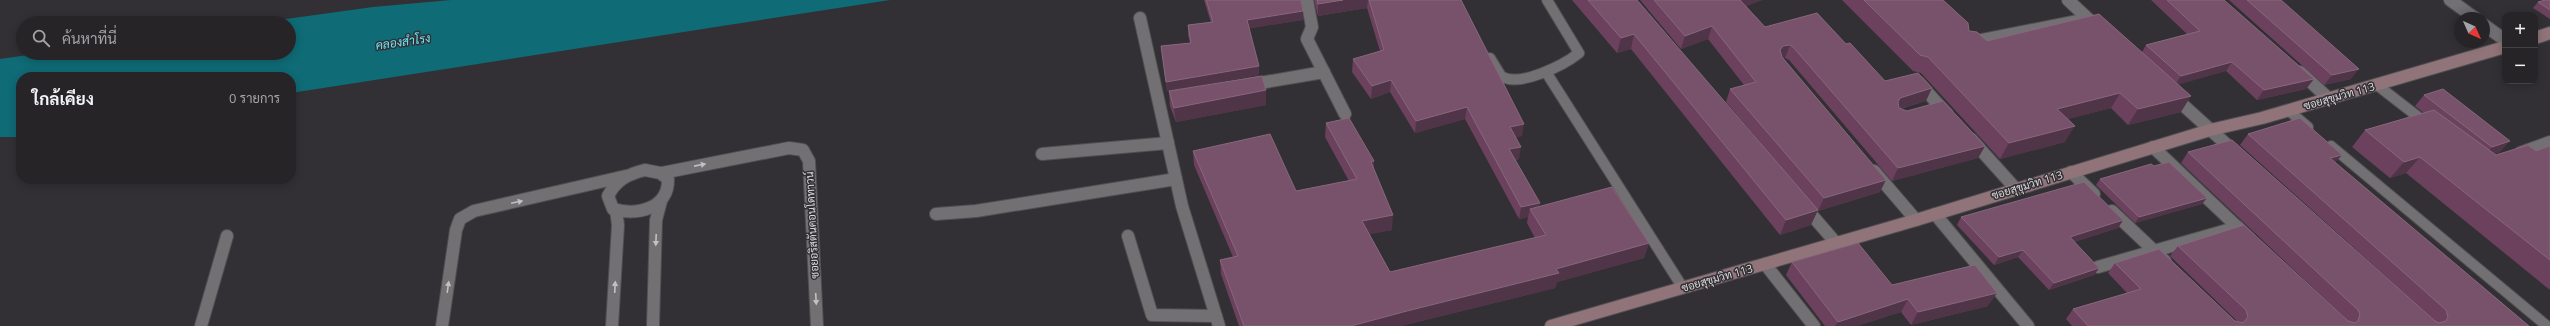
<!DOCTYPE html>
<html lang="th">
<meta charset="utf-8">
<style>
body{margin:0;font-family:"Open Sans",Sarabun,sans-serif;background:#2e2c2f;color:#f1f3f6}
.controls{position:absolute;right:12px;top:12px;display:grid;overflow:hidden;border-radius:8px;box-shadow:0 2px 10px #0003}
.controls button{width:36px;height:36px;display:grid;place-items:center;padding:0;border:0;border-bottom:1px solid #424144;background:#262427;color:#f1f3f6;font:20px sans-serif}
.compass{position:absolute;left:2454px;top:12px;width:36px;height:36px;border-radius:50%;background:#262427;box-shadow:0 2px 10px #0003;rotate:135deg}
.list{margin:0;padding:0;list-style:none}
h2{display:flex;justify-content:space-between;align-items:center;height:52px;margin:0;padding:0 16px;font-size:17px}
h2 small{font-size:13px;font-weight:400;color:#a4a4a7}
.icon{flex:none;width:22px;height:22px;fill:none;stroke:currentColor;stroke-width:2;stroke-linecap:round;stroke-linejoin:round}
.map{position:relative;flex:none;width:2550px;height:326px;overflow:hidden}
.search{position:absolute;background:#262427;box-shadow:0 2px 10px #0003;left:16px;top:16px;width:280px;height:44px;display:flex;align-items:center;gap:10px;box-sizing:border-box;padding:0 14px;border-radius:22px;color:#a4a4a7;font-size:15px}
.panel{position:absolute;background:#262427;box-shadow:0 2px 10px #0003;left:16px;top:72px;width:280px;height:112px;border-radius:16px}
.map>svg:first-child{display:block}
.water{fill:#0f6b76}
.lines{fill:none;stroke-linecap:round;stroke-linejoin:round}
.lane-casing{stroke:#504e51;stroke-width:12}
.street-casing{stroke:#504e51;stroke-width:14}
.secondary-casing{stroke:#504e51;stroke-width:14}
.lane{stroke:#737074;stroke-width:10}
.street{stroke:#737074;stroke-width:12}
.secondary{stroke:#90747a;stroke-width:12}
.wall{fill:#6c415e}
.shaded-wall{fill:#503447}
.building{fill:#78526b;stroke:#88677d}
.oneway{fill:#c1c0c2}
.labels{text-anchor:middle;stroke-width:3;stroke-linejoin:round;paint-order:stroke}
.street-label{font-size:11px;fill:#dbdadc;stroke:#323034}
.water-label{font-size:12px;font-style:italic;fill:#6ce3f4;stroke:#323034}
</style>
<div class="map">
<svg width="2550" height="326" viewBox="0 0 2550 326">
<rect width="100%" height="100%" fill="#323034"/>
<!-- water -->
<path class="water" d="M451,0h439l-599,93v-16h-270v60h-21v-78l42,-6h247v-30h-32l116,-16z"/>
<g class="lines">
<!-- lane casing -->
<g class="lane-casing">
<g id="lane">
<path d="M1972,41l106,-21"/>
<path d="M1490,58l11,18c18,12 63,-11 78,-23l-32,-53"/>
<path d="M1546,72l137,216"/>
<path d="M2377,85l49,38"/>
<path d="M2288,110l20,17"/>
<path d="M2331,146l216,180"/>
<path d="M2520,152l30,-11"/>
</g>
</g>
<!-- street casing -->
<g class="street-casing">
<g id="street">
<path d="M1307,0l5,27 -5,12 38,75"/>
<path d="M2068,0l30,28"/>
<path d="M2450,0l25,18"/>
<path d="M1140,18l42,188 37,120"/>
<path d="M2484,25l21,15"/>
<path d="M2300,72l28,26"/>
<path d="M1918,82l29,32"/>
<path d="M1248,85l76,-13"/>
<path d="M2172,95l64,58"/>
<path d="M1971,139l44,49"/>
<path d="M2153,147l96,91"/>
<path d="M1042,154l126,-11"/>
<path d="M645,170l15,3 8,6c1,30 -32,37 -55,30l-5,-13c8,-16 20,-22 37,-26z"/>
<path d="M1874,171l42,49"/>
<path d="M2071,172l23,22"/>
<path d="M662,173l127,-25 14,2 6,11 8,165"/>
<path d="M1804,206l32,37"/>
<path d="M2112,211l53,50"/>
<path d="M936,214l40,-3 200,-32"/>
<path d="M1935,214l93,112"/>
<path d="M1128,236l24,79 64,1"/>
<path d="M1765,264l49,62"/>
<path d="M2098,267l140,-40"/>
<path d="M201,326l26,-90"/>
<path d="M442,326l14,-96 4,-11 14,-8 152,-35"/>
<path d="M612,326l6,-101 -2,-15"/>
<path d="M653,326l3,-106 5,-19"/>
</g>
</g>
<!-- secondary casing -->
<g class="secondary-casing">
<g id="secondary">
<path d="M2535,38l15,-5"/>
<path d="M1551,326l365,-106 294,-90 52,-12 243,-71"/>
</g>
</g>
<!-- lane -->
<use href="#lane" class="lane"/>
<!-- street -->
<use href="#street" class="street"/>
<!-- secondary -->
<use href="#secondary" class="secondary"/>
</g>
<!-- wall -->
<g class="wall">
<path d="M1204,0h97l2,11v9l-54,8 10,47 -92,16 -5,-35 -1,-10 29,-3 -2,-8v-10l23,-2z"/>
<path d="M1314,0h147l61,136 -6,1 3,22 -4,1 25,43 -1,3 110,37 -5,15 -87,24 -2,6 -154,38h-162l-18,-52 -1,-14 13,-3 -39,-92 -1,-14 103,40 53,-10 -24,-44 1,-14 48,38v8l18,61 -23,4 21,38 145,-34 -8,-15 1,-6 -9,2 -54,-100 -50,14 -25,-41 -19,7 -19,-27 1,-13 27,-8 -13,-43 -49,8z"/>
<path d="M1572,0h65l174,225 -31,10 -149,-186 -14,4z"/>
<path d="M1640,0h122l-16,6 19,21 81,17 39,37 41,20 -26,8 85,37 -7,12 -86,23 -103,-121 -4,-2h-2l97,134 -62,19 -92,-109 4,-13 14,-4 -36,-46 -27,10z"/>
<path d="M1842,0h101l26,31 18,10 155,11 4,-7 41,-11 -36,-34h73l82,89 -49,11 -31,-29 -48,13 3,28 -53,13 -17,-17 -43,11 -3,23 -65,17 -79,-86 -8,-2z"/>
<path d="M2229,0h52l70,79 -27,6z"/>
<path d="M2550,0v19l-17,-11 5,-6z"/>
<path d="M1266,90v15l-90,17 -6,-16 -1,-15z"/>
<path d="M2424,95l76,57 -6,2 2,1 40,-4 14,-5v144l-144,-117 -16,5 -38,-31 13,-17 59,-17 -9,-7z"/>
<path d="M2248,134l87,29 194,163h-457l-6,-7 7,-10 54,-16 -19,-20 7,-10 123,59 -1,-1 -67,-65 8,-10 171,76 -168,-159 7,-11 247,169 -195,-176z"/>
<path d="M2154,166l48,38 -67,19 -39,-38 4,-6z"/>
<path d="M1961,217l162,3 -5,8 -44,14 25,26 -5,7 -45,15 -31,-33 -24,8 -37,-40z"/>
<path d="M1792,262l100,23 96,21 -77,19 -10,-13 -44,14h-32l-39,-51z"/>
</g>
<!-- shaded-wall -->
<g class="shaded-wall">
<path d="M1343,0h25l-1,8 -49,8v-12z"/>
<path d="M1737,0h25l-28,10z"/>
<path d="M1303,11v9l-56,9v-9z"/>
<path d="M1712,26l-4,13 -27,10 4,-13z"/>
<path d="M1634,34l-3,15 -14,4 4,-15z"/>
<path d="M1790,45l-5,13 -7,1 2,-9 3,-4z"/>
<path d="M2232,62l-6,9 -52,15 7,-10z"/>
<path d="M1259,66v9l-92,16 -1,-9z"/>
<path d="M2359,69l-8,10 -27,6 8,-10z"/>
<path d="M2314,79l-8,10 -49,11 7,-10z"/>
<path d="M1391,80l-1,12 -19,7 1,-13z"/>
<path d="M1932,88l-6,13 -32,9 -2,4 8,-16z"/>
<path d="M1266,90v15l-90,17 -2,-14z"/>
<path d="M2120,93l-9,15 -63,16 9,-15z"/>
<path d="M2191,96l-10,16 -53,13 10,-16z"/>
<path d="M1467,107l-2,12 -50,14 1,-12z"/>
<path d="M1524,124l-2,12 -14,3 2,-12z"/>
<path d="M2075,126l-10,16 -65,17 9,-16z"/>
<path d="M2510,141l-10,11 -18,6 10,-11z"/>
<path d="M1985,146l-7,12 -86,23 6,-13z"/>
<path d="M1521,147l-2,12 -12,2 2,-12z"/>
<path d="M2342,155l-9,10 -3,-7z"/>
<path d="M2420,157l-14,16 -16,5 14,-16z"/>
<path d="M1374,161l-1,14 -2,-13z"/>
<path d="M1886,180l-6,12 -62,19 6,-13z"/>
<path d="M2207,198l-5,6 -67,19 4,-6z"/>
<path d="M1540,203l-3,12 -7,-6 -2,8 -9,2 2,-12z"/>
<path d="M1818,210l-7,15 -31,10 6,-15z"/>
<path d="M1393,215l-1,15 -31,6 1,-15z"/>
<path d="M2123,220l-5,8 -54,17 6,-8z"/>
<path d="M1649,243l-5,15 -87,24 -2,6 -154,38h-50l205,-57z"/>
<path d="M2023,250l-5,7 -24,8 5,-8z"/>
<path d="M2099,268l-5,7 -45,15 5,-7z"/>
<path d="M1997,293l-9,13 -77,19 7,-13z"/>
<path d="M1908,299l-7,13 -44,14h-22l3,-4z"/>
</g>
<!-- building -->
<g class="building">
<path d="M1206,0h95l2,11 -56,9 12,46 -93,16 -5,-36 30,-3 -3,-18 25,-3z"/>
<path d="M1317,0h26l-25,4z"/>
<path d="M1369,0h92l63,124 -14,3 11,20 -12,2 31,54 -19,4 -54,-100 -51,14 -25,-41 -19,6 -19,-27 31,-9z"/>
<path d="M1588,0h49l181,210 -32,10 -152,-186 -13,4z"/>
<path d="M1654,0h86l25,27 52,-14 29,31 4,-1 35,38 33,-8 14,15 -32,10 -2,4 1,6 8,3 36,-10 42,45 -87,22 -105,-121 -3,-2 -7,1 -3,4 2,7 104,123 -62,18 -94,-109 26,-7 -44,-56 -27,10z"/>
<path d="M1864,0h79l25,23 1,8 8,1 10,9 112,-27 92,82 -53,13 -18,-16 -63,16 18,17 -66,17 -81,-86 -8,-2z"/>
<path d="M2167,0h57l90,79 -50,11 -32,-28 -51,14 -35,-31 54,-14z"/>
<path d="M2247,0h34l78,69 -27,6z"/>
<path d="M2545,0h5v10l-12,-8z"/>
<path d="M1262,76l4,14 -92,18 -5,-17z"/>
<path d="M2443,89l67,52 -18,6 -68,-52z"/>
<path d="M2434,110l62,45 32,-10 8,6 14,-5v114l-130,-103 -16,5 -39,-32z"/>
<path d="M1349,118l25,43 -3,1 22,53 -31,6 28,51 156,-37 -16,-26 82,-22 37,56 -93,26 3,4 -152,38 -56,15h-107l-24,-66 18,-4 -45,-105 77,-17 26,57 61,-12 -31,-56z"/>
<path d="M2300,118l42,37 -12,3 199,168h-441l-15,-17 68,-20 -26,-26 44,-14 76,72 8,2 5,-6 -2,-7 -68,-64 66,-21 104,96 7,2 3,-2 2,-7 -2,-4 -170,-158 44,-12 203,181 4,2 7,-2 2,-4 -2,-7 -198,-176z"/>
<path d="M2169,162l38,36 -68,19 -39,-38 51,-15 3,2z"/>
<path d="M2084,182l39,38 -53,17 29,31 -45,15 -31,-33 -24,7 -38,-40z"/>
<path d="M1858,243l34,42 83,-20 22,28 -79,19 -10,-13 -70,23 -46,-60z"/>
</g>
<!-- one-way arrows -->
<defs><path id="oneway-solid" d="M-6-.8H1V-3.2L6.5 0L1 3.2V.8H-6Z"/></defs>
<g class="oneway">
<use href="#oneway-solid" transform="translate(700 165) rotate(-11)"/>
<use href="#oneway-solid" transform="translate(517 202) rotate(-12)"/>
<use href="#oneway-solid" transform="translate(656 240) rotate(92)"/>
<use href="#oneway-solid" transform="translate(448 287) rotate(-82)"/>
<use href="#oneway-solid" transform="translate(615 287) rotate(-87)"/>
<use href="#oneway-solid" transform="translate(816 299) rotate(87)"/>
</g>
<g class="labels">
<!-- street labels -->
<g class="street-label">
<text transform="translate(2339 96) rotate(-16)" y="4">ซอยสุขุมวิท 113</text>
<text transform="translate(2027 185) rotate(-17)" y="4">ซอยสุขุมวิท 113</text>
<text transform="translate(812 225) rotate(-93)" y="4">ซอยอริสตันคอนโดทาวน์</text>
<text transform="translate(1717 278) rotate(-16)" y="4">ซอยสุขุมวิท 113</text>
</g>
<!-- water labels -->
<g class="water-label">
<text transform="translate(403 42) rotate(-8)" y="4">คลองสำโรง</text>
</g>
</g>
</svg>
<div class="controls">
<button>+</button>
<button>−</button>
</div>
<svg class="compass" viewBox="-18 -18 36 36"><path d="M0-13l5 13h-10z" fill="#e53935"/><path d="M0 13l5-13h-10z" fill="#a4a4a7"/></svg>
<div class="search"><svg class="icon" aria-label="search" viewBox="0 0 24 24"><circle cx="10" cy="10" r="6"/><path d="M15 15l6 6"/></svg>ค้นหาที่นี่</div>
<section class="panel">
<h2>ใกล้เคียง<small>0 รายการ</small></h2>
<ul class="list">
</ul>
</section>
</div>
